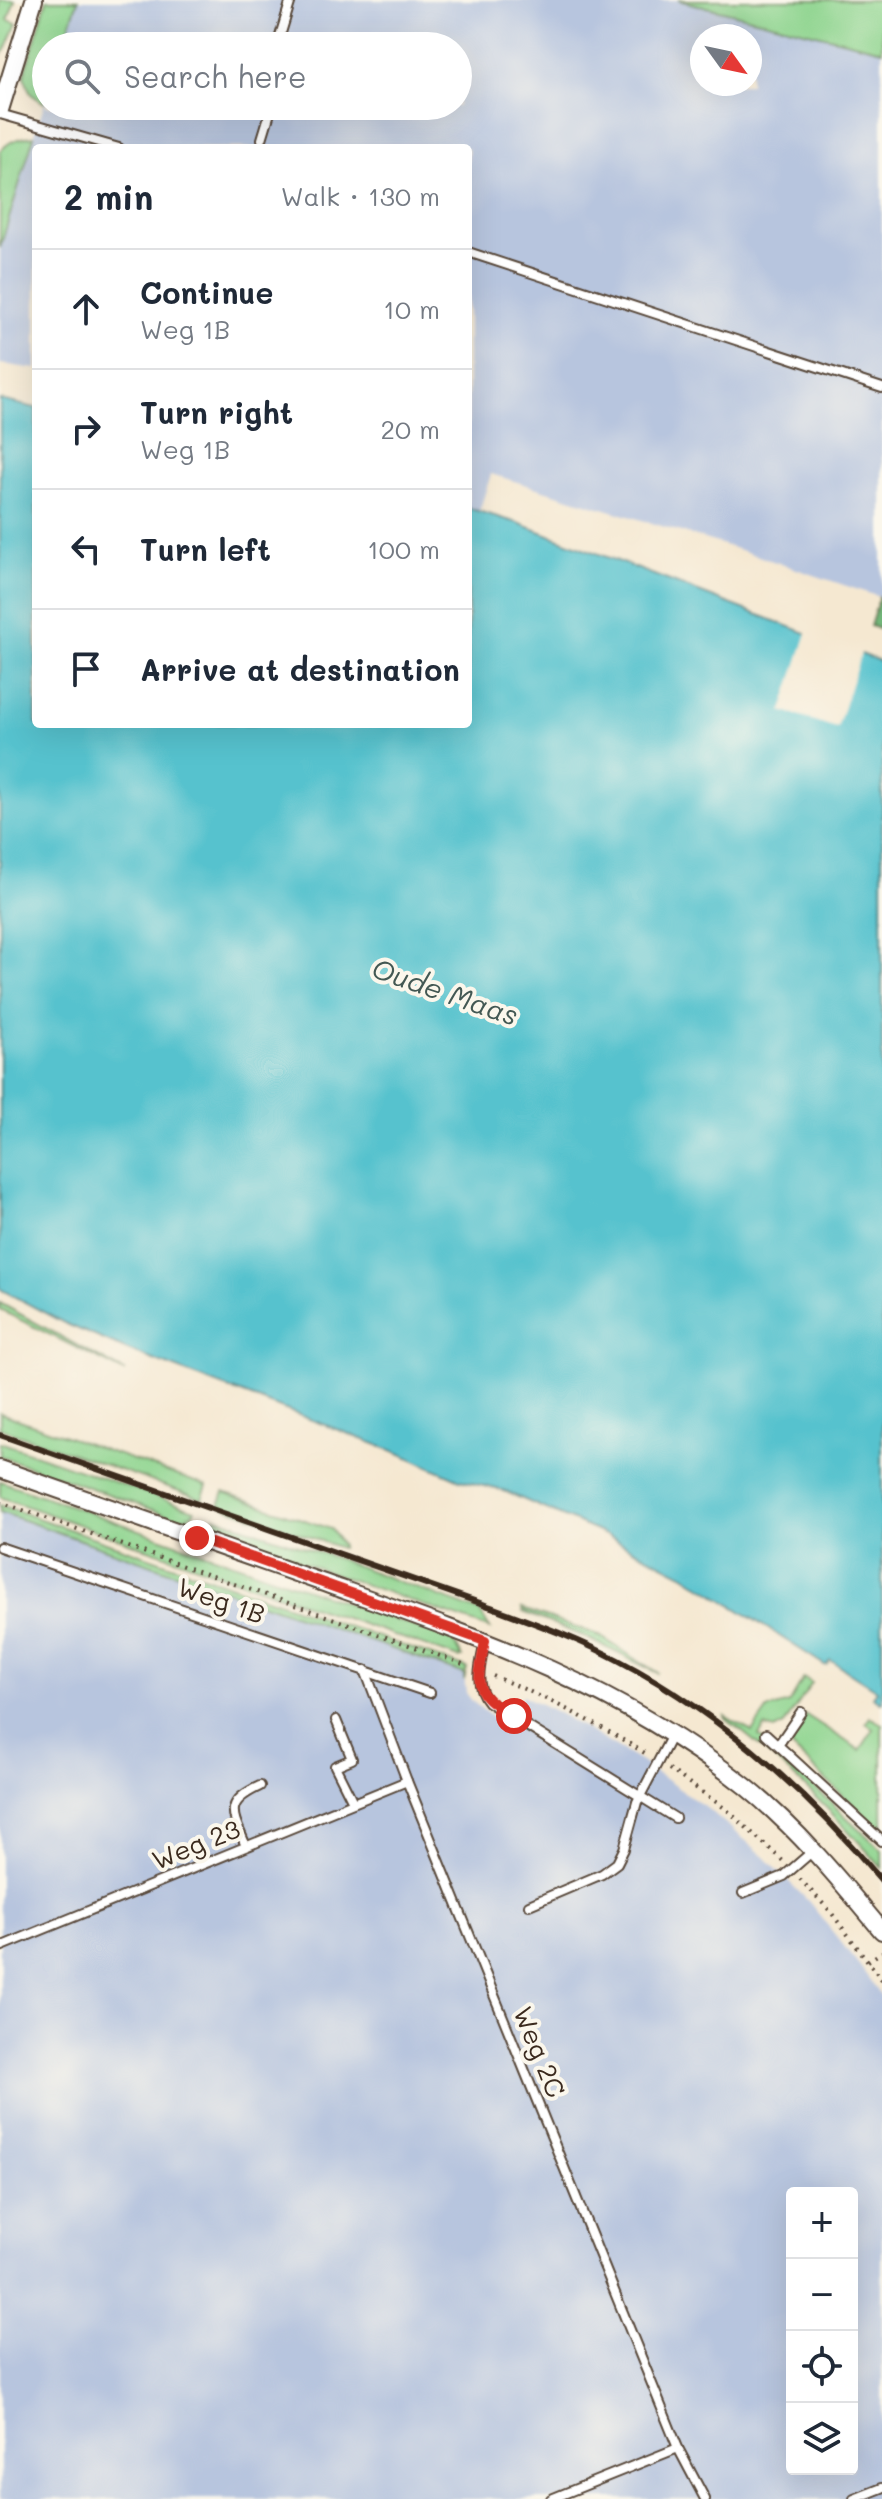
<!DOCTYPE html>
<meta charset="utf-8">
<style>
body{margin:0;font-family:Mali,sans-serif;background:#f6f6f7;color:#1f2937}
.controls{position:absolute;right:24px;bottom:24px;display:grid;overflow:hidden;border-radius:8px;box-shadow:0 8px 32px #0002}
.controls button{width:72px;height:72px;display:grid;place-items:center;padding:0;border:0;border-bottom:2px solid #e0e1e3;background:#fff;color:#1f2937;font:40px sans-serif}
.compass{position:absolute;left:690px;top:24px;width:72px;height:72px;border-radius:50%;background:#fff;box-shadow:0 8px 32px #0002;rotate:123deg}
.stop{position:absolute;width:24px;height:24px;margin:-18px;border:6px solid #d93025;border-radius:50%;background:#fff}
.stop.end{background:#d93025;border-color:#fff;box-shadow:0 2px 8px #0008}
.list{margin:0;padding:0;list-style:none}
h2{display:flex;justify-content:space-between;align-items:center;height:104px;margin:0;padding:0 32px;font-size:34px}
h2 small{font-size:26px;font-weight:400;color:#747a83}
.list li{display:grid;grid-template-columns:52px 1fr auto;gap:24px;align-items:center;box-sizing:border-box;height:120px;padding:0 32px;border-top:2px solid #e0e1e3}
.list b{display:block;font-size:30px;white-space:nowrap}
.list p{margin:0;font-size:26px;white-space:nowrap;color:#747a83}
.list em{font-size:26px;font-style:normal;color:#747a83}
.icon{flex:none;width:44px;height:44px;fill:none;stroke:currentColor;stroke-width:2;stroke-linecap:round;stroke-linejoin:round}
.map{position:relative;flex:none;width:882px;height:2499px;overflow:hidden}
.search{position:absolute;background:#fff;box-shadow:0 8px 32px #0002;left:32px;top:32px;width:440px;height:88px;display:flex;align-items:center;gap:20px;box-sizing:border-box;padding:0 28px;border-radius:44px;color:#747a83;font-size:30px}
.panel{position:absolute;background:#fff;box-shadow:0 8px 32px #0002;left:32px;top:144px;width:440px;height:584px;border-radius:8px}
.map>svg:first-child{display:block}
.industrial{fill:#b7c5de;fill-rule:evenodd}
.green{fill:#8dd48e;stroke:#647f56;stroke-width:2}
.forest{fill:#72b679;stroke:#56704c;stroke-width:2}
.water{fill:#56c2ce;stroke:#487676;stroke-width:2}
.pier{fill:#f5e8d1}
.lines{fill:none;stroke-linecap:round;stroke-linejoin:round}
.lane-casing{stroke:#574639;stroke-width:12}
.street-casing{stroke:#574639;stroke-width:20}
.path{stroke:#574639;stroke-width:4;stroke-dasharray:2 6;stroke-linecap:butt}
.lane{stroke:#fff;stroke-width:8}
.street{stroke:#fff;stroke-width:16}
.rail{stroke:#3b2a1e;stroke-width:6}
.route{stroke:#d93025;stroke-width:10}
.labels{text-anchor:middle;stroke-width:8;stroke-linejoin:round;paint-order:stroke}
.street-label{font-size:26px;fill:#3b2a1e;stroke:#fbf7ec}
.water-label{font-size:28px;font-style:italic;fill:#435853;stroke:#fbf7ec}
</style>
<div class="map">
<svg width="882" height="2499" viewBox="0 0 882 2499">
<rect width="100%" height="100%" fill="#fbf7ec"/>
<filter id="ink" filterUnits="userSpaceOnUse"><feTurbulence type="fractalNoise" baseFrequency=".0125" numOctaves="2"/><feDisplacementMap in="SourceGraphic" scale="16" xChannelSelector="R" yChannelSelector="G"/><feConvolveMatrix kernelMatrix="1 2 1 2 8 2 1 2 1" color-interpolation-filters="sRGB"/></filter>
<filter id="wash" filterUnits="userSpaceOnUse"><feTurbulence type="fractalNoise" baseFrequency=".006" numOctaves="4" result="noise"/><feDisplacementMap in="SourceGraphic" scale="32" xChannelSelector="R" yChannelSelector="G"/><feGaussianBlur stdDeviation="1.8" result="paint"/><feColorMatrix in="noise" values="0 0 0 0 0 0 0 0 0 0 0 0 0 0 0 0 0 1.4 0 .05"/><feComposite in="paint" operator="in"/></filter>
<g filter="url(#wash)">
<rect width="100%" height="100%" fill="#f5e8d1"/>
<!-- industrial -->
<g class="industrial">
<path d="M78,0h600l204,50v548l-142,-48 -249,-76 -23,73v-399h-432v221l-36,-5v-116l46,-150v8h412v-60h-395zM702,36h48v48h-48z"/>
<path d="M0,1512l464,163 2,18 7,9 20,16 16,8 13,-31 33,16 86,51 71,50 53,45 44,45 50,63 23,32v502h-882zM792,2193h60v276h-60z"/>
</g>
<!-- green -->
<g class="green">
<path d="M0,0h15l-7,20 9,3 -11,27 -6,6z"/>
<path d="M47,0h31l-15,46h-17l-2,57 -13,-9 -7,-18z"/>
<path d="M678,0h204v50z"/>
<path d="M34,136l-34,112v-96c8,-12 21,-15 34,-16z"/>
<path d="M0,1303l125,69 -125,-62z"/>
<path d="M0,1413l207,73 -5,13 -202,-71z"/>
<path d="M0,1442l195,68c-3,8 -10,9 -19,8l-176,-62z"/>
<path d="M0,1481l450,158 4,2 8,16 -3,1 -459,-161z"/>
<path d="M224,1492l107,37 11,17 -1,2 -122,-43z"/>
<path d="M0,1505l467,163 -3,12v-6l-464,-162z"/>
<path d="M215,1517l121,41 144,54 10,17 -265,-94 -7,-5z"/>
<path d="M522,1609l76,26 60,38 -73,-36 -62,-25z"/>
<path d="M804,1678l8,5 -28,42 -10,5 -9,-3 -6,9 123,114v18c-47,-54 -98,-105 -156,-149l-1,-3 27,16 16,-23 21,-6z"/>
<path d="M806,1715l54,35 14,-21 -8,-6 4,-6 12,7v109l-90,-85 -1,-8z"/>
</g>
<!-- forest -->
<path class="forest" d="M879,597l3,1v32l-12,-4z"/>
<!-- water -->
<path class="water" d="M0,400l36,8v316h432v-216l50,15 364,139v1041l-9,-6 4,-7 -47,-30 -4,6 -143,-92 -75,-38 -104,-45 -44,-11 -61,-27 -269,-102 -66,-28 -64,-34z"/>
<!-- pier -->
<path class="pier" d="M808,630l54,20 -25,78 -55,-17z"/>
</g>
<g filter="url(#ink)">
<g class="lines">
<!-- lane casing -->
<g class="lane-casing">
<g id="lane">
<path d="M277,46l14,-46"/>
<path d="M0,114l119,34"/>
<path d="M262,139l10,-33"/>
<path d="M468,252l414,136"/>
<path d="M0,1547l430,146"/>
<path d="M485,1642c-4,21 -12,42 3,60l187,116"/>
<path d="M365,1670l42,111 271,667 27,51"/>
<path d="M336,1720l16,39 -17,7 18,36"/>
<path d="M766,1734l116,107"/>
<path d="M779,1744l22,-32"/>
<path d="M246,1846c-14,-33 -23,-43 14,-60"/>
<path d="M743,1893l41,-17 30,-26"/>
<path d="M529,1905l73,-31 15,-11 7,-14 13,-47 35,-67"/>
<path d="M0,1947l407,-166"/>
<path d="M551,2499l127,-51"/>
<path d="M854,2499l28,-11"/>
</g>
</g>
<!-- street casing -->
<g class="street-casing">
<g id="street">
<path d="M0,110l34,-110"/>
<path d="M0,1469c107,38 214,75 321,113 153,54 294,101 424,204 52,42 95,94 137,145"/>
</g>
</g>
<!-- path -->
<g class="path">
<path d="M0,1502l466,163"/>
<path d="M493,1676c55,22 105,48 155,79"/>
<path d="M669,1769l57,40 57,52"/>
<path d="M800,1879l30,32 52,69"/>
<path d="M868,1961l14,-9"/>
</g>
<!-- lane -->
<use href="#lane" class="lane"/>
<!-- street -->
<use href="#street" class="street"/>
<!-- rail -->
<path class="rail" d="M0,1435l483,169c45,17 92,33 135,56 103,54 190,132 264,221"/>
</g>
</g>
<g class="lines" filter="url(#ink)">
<!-- route -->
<path class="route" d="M197,1538l288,103c-8,47 -14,51 29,75"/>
</g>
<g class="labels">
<!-- street labels -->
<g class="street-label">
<text transform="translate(221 1601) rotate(19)" y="9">Weg 1B</text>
<text transform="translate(196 1845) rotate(-22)" y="9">Weg 23</text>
<text transform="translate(539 2052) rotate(68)" y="9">Weg 2C</text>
</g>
<!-- water labels -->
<g class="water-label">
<text transform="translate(445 992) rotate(19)" y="10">Oude Maas</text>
</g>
</g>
</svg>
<div class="controls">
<button>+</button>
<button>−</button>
<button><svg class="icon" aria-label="locate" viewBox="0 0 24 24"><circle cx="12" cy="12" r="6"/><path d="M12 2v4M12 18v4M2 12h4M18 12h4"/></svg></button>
<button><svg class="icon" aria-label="layers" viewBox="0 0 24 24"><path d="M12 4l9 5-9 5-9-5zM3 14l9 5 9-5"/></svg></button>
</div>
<svg class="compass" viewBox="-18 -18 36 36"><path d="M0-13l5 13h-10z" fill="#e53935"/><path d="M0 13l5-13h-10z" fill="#747a83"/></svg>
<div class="stop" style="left:514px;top:1716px"></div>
<div class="stop end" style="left:197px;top:1538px"></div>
<div class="search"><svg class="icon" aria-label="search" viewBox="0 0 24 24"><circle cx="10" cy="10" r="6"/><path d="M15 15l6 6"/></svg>Search here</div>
<section class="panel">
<h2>2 min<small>Walk · 130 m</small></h2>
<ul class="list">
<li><svg class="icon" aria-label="ahead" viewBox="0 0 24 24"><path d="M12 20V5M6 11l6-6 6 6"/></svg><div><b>Continue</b><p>Weg 1B</p></div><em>10 m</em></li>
<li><svg class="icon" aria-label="right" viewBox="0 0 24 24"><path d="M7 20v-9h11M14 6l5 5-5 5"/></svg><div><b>Turn right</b><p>Weg 1B</p></div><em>20 m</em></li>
<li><svg class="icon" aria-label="left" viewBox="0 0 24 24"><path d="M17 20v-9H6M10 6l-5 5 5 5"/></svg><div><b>Turn left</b></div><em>100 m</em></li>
<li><svg class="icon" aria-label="arrive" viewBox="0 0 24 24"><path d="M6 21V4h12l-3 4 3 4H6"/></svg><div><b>Arrive at destination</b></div></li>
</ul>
</section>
</div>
